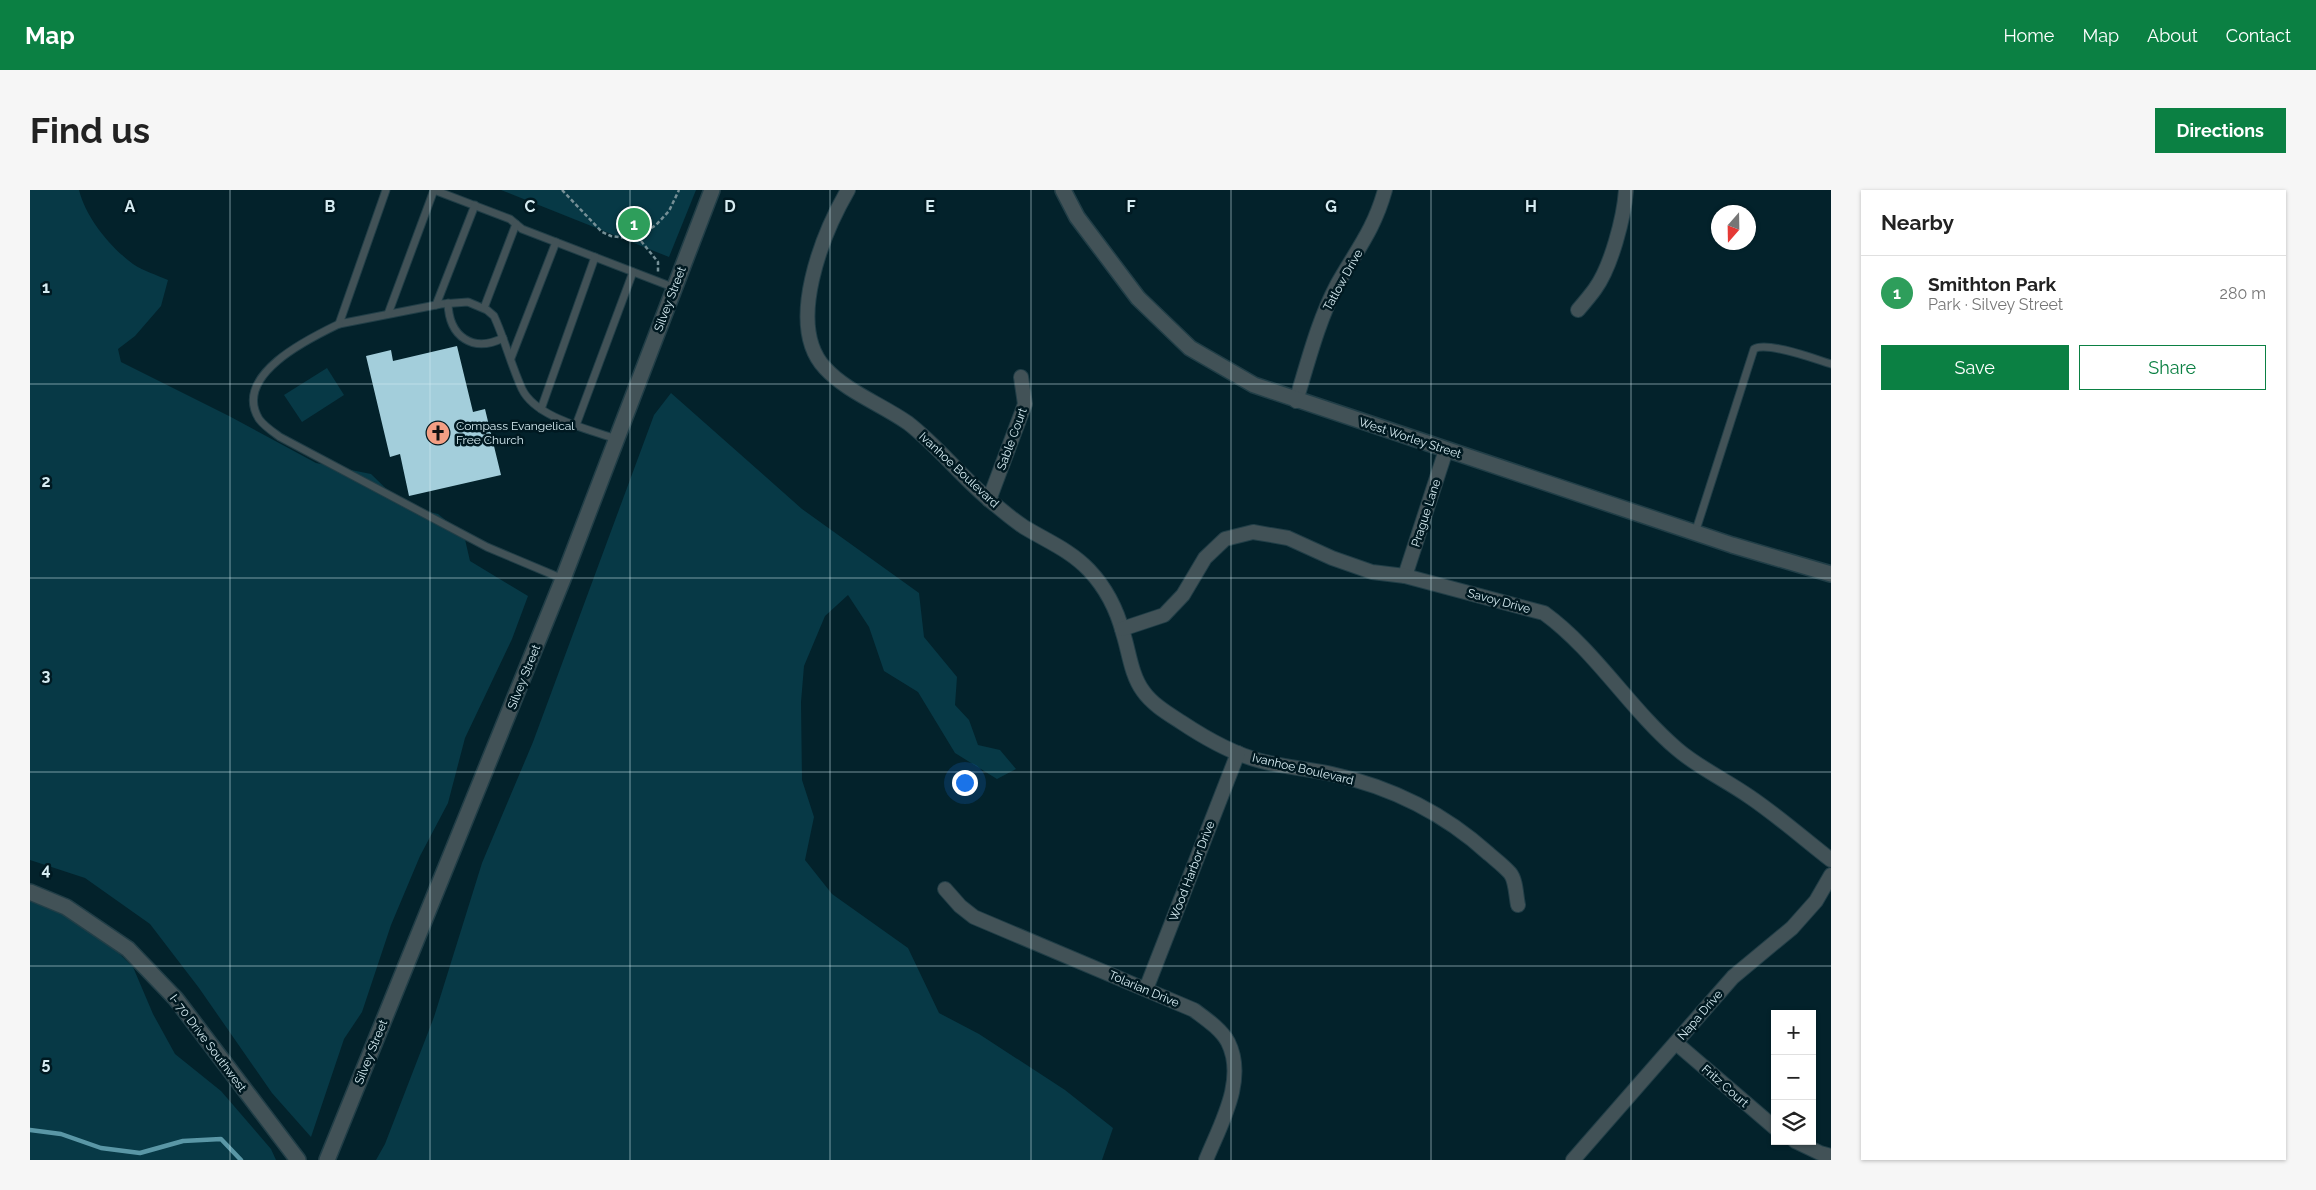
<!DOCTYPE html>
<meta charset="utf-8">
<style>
body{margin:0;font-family:Raleway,sans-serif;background:#f6f6f6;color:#222}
.controls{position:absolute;right:15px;bottom:15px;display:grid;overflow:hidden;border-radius:0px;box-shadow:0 1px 4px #0004}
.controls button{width:45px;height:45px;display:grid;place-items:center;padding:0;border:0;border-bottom:1px solid #e0e0e0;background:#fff;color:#222;font:25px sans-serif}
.compass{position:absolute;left:1681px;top:15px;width:45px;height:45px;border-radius:50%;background:#fff;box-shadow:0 1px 4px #0004;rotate:200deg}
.you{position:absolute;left:934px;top:592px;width:18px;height:18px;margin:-12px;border:4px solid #fff;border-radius:50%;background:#1a73e8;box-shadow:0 0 0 8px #1a73e833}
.badge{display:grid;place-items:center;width:32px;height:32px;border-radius:50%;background:#0b8043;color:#fff;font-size:16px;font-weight:700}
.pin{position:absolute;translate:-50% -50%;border:2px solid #fff;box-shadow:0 1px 5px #0006}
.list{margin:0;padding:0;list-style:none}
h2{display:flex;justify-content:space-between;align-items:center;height:65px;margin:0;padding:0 20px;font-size:21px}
h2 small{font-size:16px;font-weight:400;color:#767676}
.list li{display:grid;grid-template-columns:32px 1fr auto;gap:15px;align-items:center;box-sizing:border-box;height:75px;padding:0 20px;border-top:1px solid #e0e0e0}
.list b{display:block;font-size:19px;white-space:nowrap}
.list p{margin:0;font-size:16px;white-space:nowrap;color:#767676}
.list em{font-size:16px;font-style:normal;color:#767676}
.actions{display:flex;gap:10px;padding:15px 20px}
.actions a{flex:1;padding:11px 0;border:1px solid #0b8043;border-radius:0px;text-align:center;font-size:18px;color:#0b8043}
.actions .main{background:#0b8043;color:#fff}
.icon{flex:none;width:28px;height:28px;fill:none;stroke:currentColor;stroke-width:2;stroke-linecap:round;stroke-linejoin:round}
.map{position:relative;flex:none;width:1801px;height:970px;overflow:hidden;border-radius:0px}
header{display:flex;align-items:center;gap:30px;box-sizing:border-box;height:70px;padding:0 25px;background:#0b8043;color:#fff}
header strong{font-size:24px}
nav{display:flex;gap:28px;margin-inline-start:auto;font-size:18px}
.intro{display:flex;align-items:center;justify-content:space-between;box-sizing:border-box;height:120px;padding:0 30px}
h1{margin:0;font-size:35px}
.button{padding:12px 22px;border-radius:0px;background:#0b8043;color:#fff;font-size:18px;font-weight:700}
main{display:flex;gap:30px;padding:0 30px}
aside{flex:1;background:#fff;border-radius:0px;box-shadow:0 1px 4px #0004}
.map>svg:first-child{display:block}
.green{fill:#073946}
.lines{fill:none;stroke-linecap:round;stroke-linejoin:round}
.stream{stroke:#5a97a6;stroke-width:4.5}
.building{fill:#a3cedb}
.service-casing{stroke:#213e47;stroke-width:9}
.minor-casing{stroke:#213e47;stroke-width:16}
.tertiary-casing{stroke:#213e47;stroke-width:18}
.path{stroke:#758f96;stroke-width:2.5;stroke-dasharray:4 2.5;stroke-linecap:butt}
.service{stroke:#425257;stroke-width:7}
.minor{stroke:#425257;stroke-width:14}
.tertiary{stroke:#425257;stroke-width:15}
.grid{fill:none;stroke:#d6ecf2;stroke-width:1;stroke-opacity:0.55}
.labels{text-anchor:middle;stroke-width:5;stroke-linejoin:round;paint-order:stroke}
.street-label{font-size:12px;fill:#d6ecf2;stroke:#001921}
.poi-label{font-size:12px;fill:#d6ecf2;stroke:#001921;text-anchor:start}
.grid-label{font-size:16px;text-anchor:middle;font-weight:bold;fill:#d6ecf2;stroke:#001921;stroke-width:5;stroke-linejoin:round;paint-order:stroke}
</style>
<header>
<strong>Map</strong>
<nav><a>Home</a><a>Map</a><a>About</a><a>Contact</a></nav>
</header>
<div class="intro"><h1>Find us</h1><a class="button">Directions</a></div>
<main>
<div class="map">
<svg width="1801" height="970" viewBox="0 0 1801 970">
<rect width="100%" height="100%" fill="#03222b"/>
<!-- green -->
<g class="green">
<path d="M0,0h49c7,28 31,57 54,74 10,7 24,11 35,16l-7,26 -26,30 -17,13 3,13 108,54 87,47 55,11 33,32 34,8 26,21 6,26 58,35 -16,43 -47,99 -17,65 -28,53 -29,69 -29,87 -18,27 -33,98 -39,-44 -73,-105 -49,-64 -65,-46 -55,-18z"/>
<path d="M471,0h195l-27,67z"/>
<path d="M297,178l17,27 -42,27 -18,-27z"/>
<path d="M641,203l131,116 117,84 5,44 33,40 -2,28 14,15 9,25 22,5 16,19 -19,10 -42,-26 -37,-61 -34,-21 -15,-44 -21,-32 -23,21 -21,50 -3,36 1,78 12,37 -9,43 27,34 76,54 31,65 40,21 86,56 48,38 -11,32h-726l9,-16 49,-127 48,-154 51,-121 121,-327z"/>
<path d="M0,708l67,34 36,35 20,47 22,40 46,37 50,58 5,11h-246z"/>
</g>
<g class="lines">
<!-- stream -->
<path class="stream" d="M0,940l31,4 40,14 39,5 43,-12 38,-2 20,21"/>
</g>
<!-- building -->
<path class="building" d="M427,156l16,66 12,-3 16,66 -92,21 -9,-42 -10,3 -24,-101 25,-6 2,11z"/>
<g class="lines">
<!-- service casing -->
<g class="service-casing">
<g id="service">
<path d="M356,0l-47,134 102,-20 27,-2 19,8 7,6c11,24 17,49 28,73 14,29 67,40 94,50"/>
<path d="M404,0l76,29 12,10 153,59"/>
<path d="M418,113c1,34 25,50 55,35"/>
<path d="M406,115l39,-100"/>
<path d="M454,118l32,-84"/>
<path d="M358,124l46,-124"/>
<path d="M309,134c-29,14 -107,51 -80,95 5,7 14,13 21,18l207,110 76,32"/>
<path d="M481,168l45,-116"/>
<path d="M511,219l54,-152"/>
<path d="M546,235l57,-153"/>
<path d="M1665,343l59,-184c13,-8 61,10 77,15"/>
</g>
</g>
<!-- minor casing -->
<g class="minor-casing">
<g id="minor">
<path d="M818,0c-25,43 -63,135 -23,178 22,24 56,36 83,55 31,24 55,56 85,80 10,8 20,17 31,24 23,14 46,23 65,43 16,17 28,40 34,63 6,18 8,42 20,58 9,13 24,22 38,31 24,16 52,32 80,39 23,6 48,8 71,13 59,13 113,40 157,80 7,6 15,12 21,19 6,7 6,23 8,32"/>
<path d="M1548,120c6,-7 12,-14 17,-21 16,-22 29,-71 31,-99"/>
<path d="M1266,211c12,-39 22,-80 41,-116 19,-34 37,-55 48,-95"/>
<path d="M959,310l36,-96 -4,-27"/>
<path d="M1375,386l41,-126"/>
<path d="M1092,439l42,-14 19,-20 22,-37 20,-19 28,-7 35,6 44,20 40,14 33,4 139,37c51,37 85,95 133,136 22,19 49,31 73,48 28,19 54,42 81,63"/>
<path d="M915,699l15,17 14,11 220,93c12,9 27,19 34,32 19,38 -8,83 -22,118"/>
<path d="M1116,799l92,-236"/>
<path d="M1646,853l99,85"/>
<path d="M1765,951l25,12 11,3"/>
<path d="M1543,970l160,-183 59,-49 24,-27 15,-26"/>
</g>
</g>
<!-- tertiary casing -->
<g class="tertiary-casing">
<g id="tertiary">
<path d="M1033,0l14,27 61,81 52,50 64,37 478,160 99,29"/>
<path d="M0,702l36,15 62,42 48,50 122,161"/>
<path d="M297,970l236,-581 149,-389"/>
</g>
</g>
<!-- path -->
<g class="path">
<path d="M532,0l40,42 9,4 15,2 16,-4 14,-9 13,-14 10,-21"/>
<path d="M607,46l21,26v10"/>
</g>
<!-- service -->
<use href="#service" class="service"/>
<!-- minor -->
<use href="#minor" class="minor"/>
<!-- tertiary -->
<use href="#tertiary" class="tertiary"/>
</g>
<!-- grid -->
<path class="grid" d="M200,0v970M400,0v970M600,0v970M800,0v970M1001,0v970M1201,0v970M1401,0v970M1601,0v970M0,194h1801M0,388h1801M0,582h1801M0,776h1801"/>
<!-- icons -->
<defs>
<g id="church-disc" transform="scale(1.25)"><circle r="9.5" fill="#f39f84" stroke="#001921"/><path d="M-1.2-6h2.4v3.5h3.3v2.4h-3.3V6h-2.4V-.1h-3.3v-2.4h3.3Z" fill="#111"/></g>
</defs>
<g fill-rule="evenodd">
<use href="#church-disc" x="408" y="243"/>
</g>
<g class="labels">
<!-- street labels -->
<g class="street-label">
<text transform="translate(1313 90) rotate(-61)" y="4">Tatlow Drive</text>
<text transform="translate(640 109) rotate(-69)" y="4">Silvey Street</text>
<text transform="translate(1380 248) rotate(18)" y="4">West Worley Street</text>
<text transform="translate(982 249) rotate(-70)" y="4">Sable Court</text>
<text transform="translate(929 280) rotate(43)" y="4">Ivanhoe Boulevard</text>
<text transform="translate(1396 323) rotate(-72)" y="4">Prague Lane</text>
<text transform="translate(1469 411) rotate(15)" y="4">Savoy Drive</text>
<text transform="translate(494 487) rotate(-68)" y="4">Silvey Street</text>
<text transform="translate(1273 579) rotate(13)" y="4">Ivanhoe Boulevard</text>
<text transform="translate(1162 681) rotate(-69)" y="4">Wood Harbor Drive</text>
<text transform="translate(1114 799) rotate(23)" y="4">Tolarian Drive</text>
<text transform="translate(1670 825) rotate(-49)" y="4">Napa Drive</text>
<text transform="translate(178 853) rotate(53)" y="4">I- 70 Drive Southwest</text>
<text transform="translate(341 862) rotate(-68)" y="4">Silvey Street</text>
<text transform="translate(1695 896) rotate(41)" y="4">Fritz Court</text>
</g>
<!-- poi labels -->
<g class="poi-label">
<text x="426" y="240">Compass Evangelical<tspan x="426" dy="14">Free Church</tspan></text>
</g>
</g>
<g class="grid-label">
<text x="100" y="22">A</text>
<text x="300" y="22">B</text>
<text x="500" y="22">C</text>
<text x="700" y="22">D</text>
<text x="900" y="22">E</text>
<text x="1101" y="22">F</text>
<text x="1301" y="22">G</text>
<text x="1501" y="22">H</text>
<text x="16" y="103">1</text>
<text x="16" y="297">2</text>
<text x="16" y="491">3</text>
<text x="16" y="685">4</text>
<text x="16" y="879">5</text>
</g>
</svg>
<div class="controls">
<button>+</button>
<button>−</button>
<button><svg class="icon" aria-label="layers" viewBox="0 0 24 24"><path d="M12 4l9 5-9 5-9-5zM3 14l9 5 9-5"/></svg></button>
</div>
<svg class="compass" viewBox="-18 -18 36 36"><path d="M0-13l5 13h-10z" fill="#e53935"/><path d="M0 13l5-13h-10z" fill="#767676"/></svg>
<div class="you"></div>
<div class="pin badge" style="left:604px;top:34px;background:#2e9e5b">1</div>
</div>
<aside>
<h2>Nearby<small></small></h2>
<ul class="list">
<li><span class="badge" style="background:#2e9e5b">1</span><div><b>Smithton Park</b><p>Park · Silvey Street</p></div><em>280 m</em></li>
</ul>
<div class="actions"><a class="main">Save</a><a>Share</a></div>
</aside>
</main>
